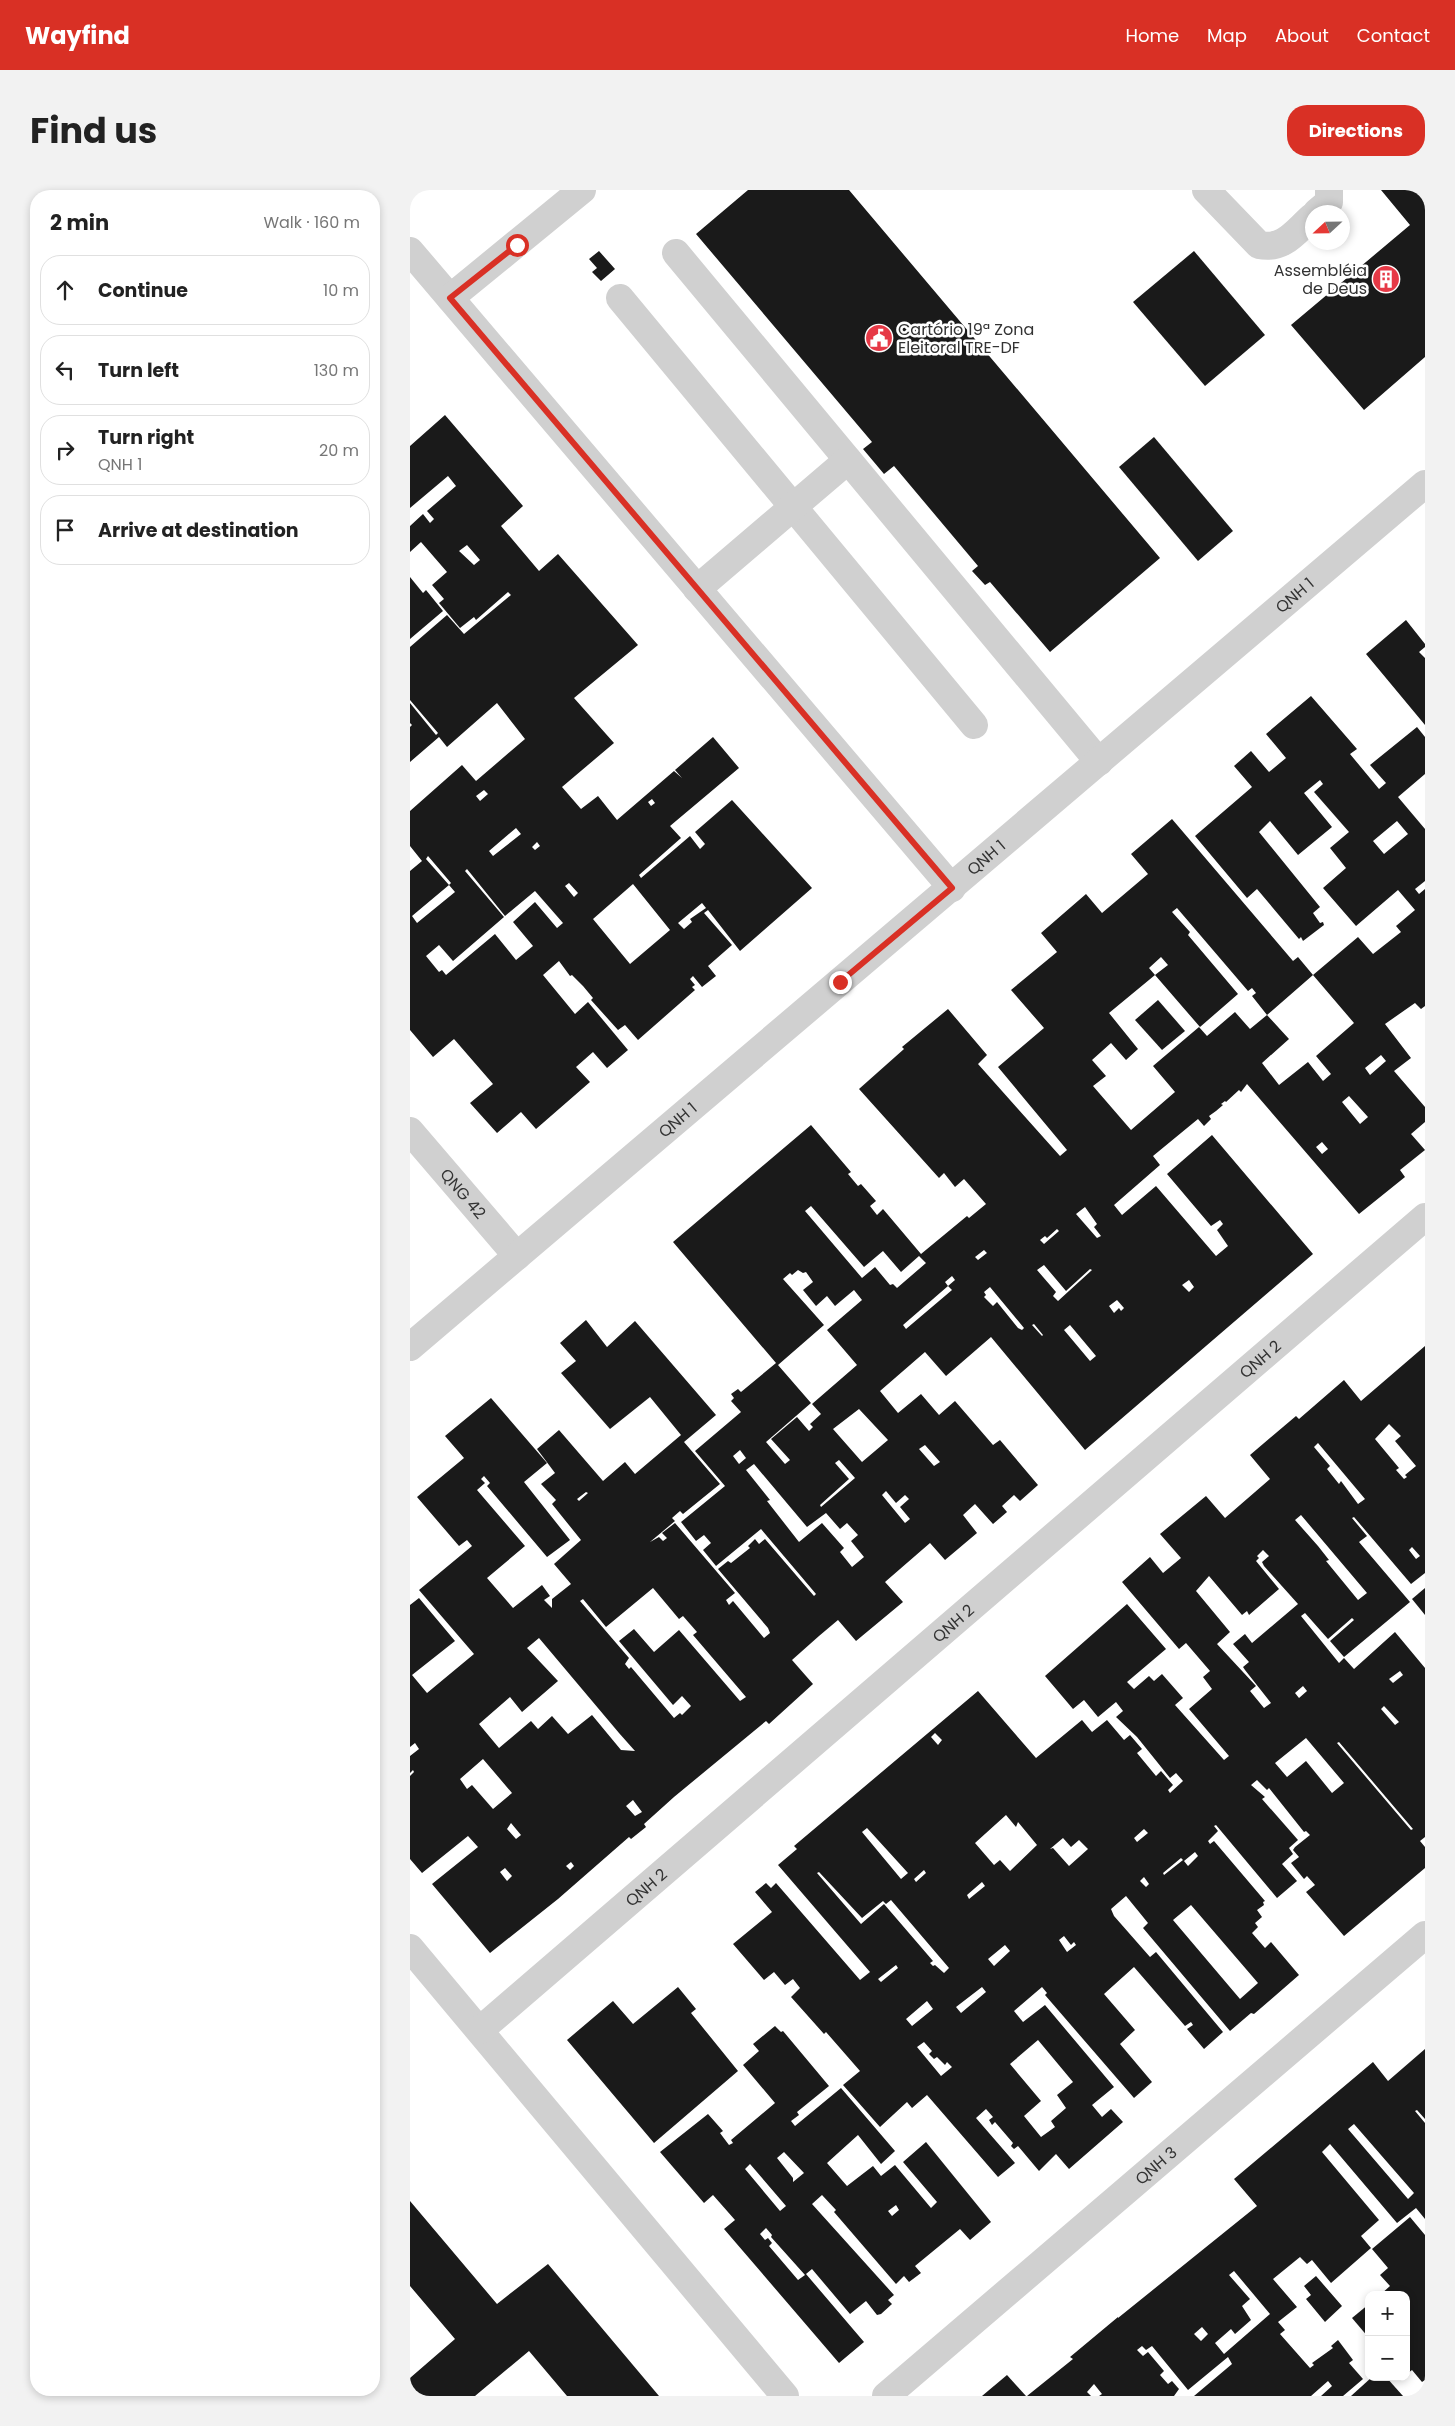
<!DOCTYPE html>
<meta charset="utf-8">
<style>
body{margin:0;font-family:Poppins,sans-serif;background:#f2f2f2;color:#222}
.controls{position:absolute;right:15px;bottom:15px;display:grid;overflow:hidden;border-radius:10px;box-shadow:0 2px 8px #0003}
.controls button{width:45px;height:45px;display:grid;place-items:center;padding:0;border:0;border-bottom:1px solid #e0e0e0;background:#fff;color:#222;font:25px sans-serif}
.compass{position:absolute;left:895px;top:15px;width:45px;height:45px;border-radius:50%;background:#fff;box-shadow:0 2px 8px #0003;rotate:248deg}
.stop{position:absolute;width:15px;height:15px;margin:-11px;border:4px solid #d93025;border-radius:50%;background:#fff}
.stop.end{background:#d93025;border-color:#fff;box-shadow:0 1px 5px #0008}
.list{margin:0;padding:0;list-style:none}
h2{display:flex;justify-content:space-between;align-items:center;height:65px;margin:0;padding:0 20px;font-size:21px}
h2 small{font-size:16px;font-weight:400;color:#767676}
.list li{display:grid;grid-template-columns:32px 1fr auto;gap:15px;align-items:center;box-sizing:border-box;height:70px;margin:0 10px 10px;padding:0 10px;border:1px solid #e0e0e0;border-radius:20px}
.list b{display:block;font-size:19px;white-space:nowrap}
.list p{margin:0;font-size:16px;white-space:nowrap;color:#767676}
.list em{font-size:16px;font-style:normal;color:#767676}
.icon{flex:none;width:28px;height:28px;fill:none;stroke:currentColor;stroke-width:2;stroke-linecap:round;stroke-linejoin:round}
.map{position:relative;flex:none;width:1015px;height:2206px;overflow:hidden;border-radius:20px}
header{display:flex;align-items:center;gap:30px;box-sizing:border-box;height:70px;padding:0 25px;background:#d93025;color:#fff}
header strong{font-size:24px}
nav{display:flex;gap:28px;margin-inline-start:auto;font-size:18px}
.intro{display:flex;align-items:center;justify-content:space-between;box-sizing:border-box;height:120px;padding:0 30px}
h1{margin:0;font-size:35px}
.button{padding:12px 22px;border-radius:20px;background:#d93025;color:#fff;font-size:18px;font-weight:700}
main{display:flex;gap:30px;padding:0 30px}
aside{flex:1;background:#fff;border-radius:20px;box-shadow:0 2px 8px #0003}
.map>svg:first-child{display:block}
.building{fill:#1a1a1a;fill-rule:evenodd}
.lines{fill:none;stroke-linecap:round;stroke-linejoin:round}
.minor{stroke:#d0d0d0;stroke-width:28}
.route{stroke:#d93025;stroke-width:6}
.labels{text-anchor:middle;stroke-width:5;stroke-linejoin:round;paint-order:stroke}
.poi-label{font-size:16px;fill:#333;stroke:#fff;text-anchor:end}
.street-label{font-size:16px;fill:#333;stroke:#fff}
</style>
<header>
<strong>Wayfind</strong>
<nav><a>Home</a><a>Map</a><a>About</a><a>Contact</a></nav>
</header>
<div class="intro"><h1>Find us</h1><a class="button">Directions</a></div>
<main>
<aside>
<h2>2 min<small>Walk · 160 m</small></h2>
<ul class="list">
<li><svg class="icon" aria-label="ahead" viewBox="0 0 24 24"><path d="M12 20V5M6 11l6-6 6 6"/></svg><div><b>Continue</b></div><em>10 m</em></li>
<li><svg class="icon" aria-label="left" viewBox="0 0 24 24"><path d="M17 20v-9H6M10 6l-5 5 5 5"/></svg><div><b>Turn left</b></div><em>130 m</em></li>
<li><svg class="icon" aria-label="right" viewBox="0 0 24 24"><path d="M7 20v-9h11M14 6l5 5-5 5"/></svg><div><b>Turn right</b><p>QNH 1</p></div><em>20 m</em></li>
<li><svg class="icon" aria-label="arrive" viewBox="0 0 24 24"><path d="M6 21V4h12l-3 4 3 4H6"/></svg><div><b>Arrive at destination</b></div></li>
</ul>
</aside>
<div class="map">
<svg width="1015" height="2206" viewBox="0 0 1015 2206">
<rect width="100%" height="100%" fill="#fff"/>
<!-- building -->
<g class="building">
<path d="M338,0h101l311,368 -110,94 -60,-70 -5,3 -13,-14 6,-5 -84,-100 -10,8 -21,-25 9,-7 -176,-208z"/>
<path d="M971,0h44v167l-61,53 -73,-85 119,-100z"/>
<path d="M189,61l16,18 -14,12 -9,-9 5,-4 -8,-9z"/>
<path d="M784,61l71,84 -60,51 -72,-84z"/>
<path d="M35,225l78,91 -22,20 38,45 19,-17 80,91 -64,53 40,45 -52,44 19,22 17,-13 19,24 57,-49 8,7 -7,-8 38,-33 26,31 -69,58 11,12 -42,37 2,3 49,-42 10,13 5,-5 -10,-12 37,-32 80,88 -72,63 -32,-41 -4,3 28,32 -24,21 8,10 -14,11 -9,-11 -3,3 5,6 -3,2 3,3 -57,50 -13,-15 -7,5 -27,-30 2,-2 -10,-12 -11,-11 -2,1 -11,-15 -16,14 32,39 13,-12 40,48 -21,18 -14,-16 -17,15 14,15 -54,47 -15,-17 -24,21 -27,-30 23,-19 -39,-45 -21,18 -23,-27v-159l12,-10 -12,-15v-35l52,-46 14,16 49,-42 -28,-36 -50,44 -8,-10 -29,25v-35l2,-2 -2,-2v-20l26,32 2,-2 -28,-33v-53l37,-32 17,19 47,-39 -3,-3 -32,28 -2,-3 -14,11 -21,-25 5,-4 -12,-14 15,-13 -26,-30 -11,10v-26l13,-12 7,9 4,-4 -7,-8 29,-25 -8,-10 -38,32v-62zM57,355l13,15 -6,5 -15,-14zM74,600l4,4 -8,7 -4,-5zM242,609l3,4 -4,3 -3,-4zM106,638l5,6 -28,22 -4,-5zM127,652l3,4 -5,4 -3,-3zM18,666l23,27 -2,2 6,7 -38,31 -5,-7 37,-31 -23,-26zM57,679l38,47 30,-25 28,32 -6,5 -22,-26 -22,20 20,24 -17,14 -21,-26 -49,41 -4,-5 -3,2 -13,-16 13,-11 14,16 51,-44 -39,-46zM159,693l9,10 -4,4 -9,-11zM223,694l37,46 -40,34 -37,-45zM292,713l4,5 -16,11 2,3 -8,7 -6,-6z"/>
<path d="M744,247l79,94 -35,30 -79,-94z"/>
<path d="M0,387l13,16 3,-3 17,21 -33,28z"/>
<path d="M996,430l19,24v3l-6,5 6,6v67l-59,-71z"/>
<path d="M901,506l46,53 -7,5 29,35 7,-6 -16,-18 47,-38 8,10v37l-27,23 27,32v52l-10,8 4,5 6,-5v117l-4,3 -6,-6 -30,21 26,34 -17,13 31,36v15l-14,12 14,16 -25,20 5,7 -46,37 -112,-130 -6,8 -2,-2 -13,12 -1,-1 -4,3 2,1 -7,6 -7,5 2,3 -7,7 -6,-7 -45,37 7,9 -46,40 8,10 34,-29 60,70 12,-10 -11,-16 6,-6 -3,-4 -9,6 -44,-52 45,-39 101,119 -228,196 -94,-113 -45,39 -21,-24 -45,39 18,22 23,-19 18,21 16,-14 38,44 7,-5 38,45 -18,16 -6,-6 -12,11 5,6 -14,12 -18,-20 -12,11 14,18 -32,27 -15,-17 -45,39 18,20 -47,39 -18,-21 -19,16 -27,24 21,24 -44,40 -3,-3 -92,76 -30,27 2,3 -15,12 -2,-2 -71,62 -68,54 -58,-69 46,-37 -10,-11 -46,37 -12,-14v-83l4,-4 -1,-2 -3,3v-17l9,-7 -4,-6 -5,4v-142l9,-7 36,43 -43,34 15,18 47,-39 -55,-64 53,-44 -5,-6 -8,6 -42,-49 47,-39 -19,-22 46,-38 56,65 -23,19 46,58 -23,17 -60,-71 3,-3 -6,-7 -3,3 4,4 -8,7 48,56 -38,32 26,30 29,-23 8,11 -6,4 8,8v-9l19,-15 -17,-20 27,-24 -29,-36 4,-4 -15,-16 14,-11 -18,-24 22,-19 44,51 22,-19 10,12 46,-39 -31,-38 -40,32 -49,-56 15,-12 -16,-18 26,-23 21,27 28,-26 81,94 -32,27 36,42 -37,30 -3,-3 -8,7 3,3 -25,21 9,-5 4,4 4,-3 -5,-5 13,-10 60,70 -9,7 3,5 4,-4 31,37 6,-5 -2,-5 -50,-59 10,-8 3,2 19,-15 -2,-2 7,-7 4,5 6,-5 49,57 2,-2 -55,-65 -45,37 -13,-16 8,-7 -7,-8 -8,6 -15,-19 44,-36 -30,-35 46,-39 -10,-11 3,-3 -3,-4 7,-5 3,3 35,-29 -103,-121 138,-117 40,47 -3,2 10,12 3,-2 15,17 -6,5 7,9 6,-6 38,45 46,-38 2,2 17,-14 -22,-25 -9,8 -11,-14 -5,5 -80,-89 45,-40 -2,-2 46,-38 39,46 -9,9 82,92 7,-6 -69,-83 46,-39 -33,-38 46,-38 -16,-19 45,-39 16,19 46,-39 -17,-20 41,-35 121,142 5,-4 15,18 45,-38 15,17 28,-22 -5,-6 19,-16 -17,-20 -42,36 -33,-38 23,-20 -16,-20 19,-16 -35,-40 9,-8 -3,-4 -16,13 28,34 -34,28 -28,-34 -11,11 61,75 -7,6 7,10 3,-1 1,3 -21,16 -2,-4 -2,2 -42,-50 -10,9 -52,-62 57,-49 -18,-21 17,-15 18,21 17,-14 -20,-24zM987,631l11,13 -24,20 -11,-13zM767,718l71,83 4,-3 4,5 -4,3 15,19 46,-40 41,48 -38,33 15,18 -8,7 -15,-19 -29,23 -17,-22 27,-24 -22,-24 -17,14 -15,-17 -28,24 -8,-9 -46,39 22,26 -44,38 -38,-44 13,-10 -14,-16 19,-17 15,17 12,-11 -29,-36 46,-38 45,52 38,-33 -50,-59 2,-3 -18,-20zM751,767l7,8 -13,10 -6,-7zM971,865l5,6 -16,14 -5,-7zM939,906l19,21 -8,7 -18,-22zM912,952l6,7 -6,5 -6,-7zM401,1016l53,61 19,-16 18,21 18,-16 7,7 -29,25 -4,-4 -3,1 -15,-18 -13,11 -57,-67zM675,1017l12,17 -3,3 7,9 -4,2 -21,-24zM647,1039l2,2 -15,13 -4,-4 5,-4 2,2zM574,1060l3,3 -9,7 -3,-3zM634,1075l22,26 24,-22 2,1 -34,31 -5,-5 3,-4 -19,-22zM388,1080l5,3 3,-1 7,10 -10,8 13,16 11,-10 8,10 19,-16 8,10 -35,30 30,35 -45,39 9,10 -11,10 3,3 -4,4 -12,-14 -26,22 19,21 -5,4 -19,-22 45,-39 -33,-38 46,-40 -41,-46 7,-6 2,2zM542,1086l3,4 -7,6 4,4 -46,39 -3,-4 45,-39 -3,-4zM779,1090l5,7 -5,5 -7,-7zM580,1097l34,41 -2,2 -4,-2 -21,-26 -4,4 -9,-9 2,-2 -2,-3zM707,1110l7,8 -3,3 -2,-3 -5,5 -5,-7zM624,1134l9,11 -1,1 -10,-11zM660,1135l26,31 -6,5 -26,-31zM449,1219l29,31 -26,22 -29,-33zM515,1255l15,17 -6,4 -15,-17zM330,1260l6,8 -7,6 -6,-8zM429,1270l16,18 -34,29 -1,-2 29,-26 -14,-16zM344,1274l53,63 19,-14 14,16 7,-6 11,12 -7,6 13,16 -12,10 -12,-15 4,-4 -22,-25 -23,19 -32,-41 3,-1 -24,-30zM476,1301l10,12 9,-8 4,4 -9,8 10,12 -5,4 -23,-28zM176,1302l2,1 -9,8 -2,-2zM243,1398l26,31 4,-3 14,16 -4,3 53,62 -6,4 -61,-71 -25,22 -20,-23 -15,12 54,64 9,-9 9,10 -9,9 -2,-2 -6,5 -43,-51 -2,2 -4,-5 4,-6 -49,-57 3,-2 23,28zM129,1448l80,95 16,18 -14,-1 -29,-35 -24,19 -16,-18 -14,13 -7,-8 -32,27 -20,-24 31,-27 12,15 36,-31 -31,-33zM73,1569l29,34 -19,16 -21,-24 -5,4 -7,-10zM223,1610l9,12 -7,4 -9,-10zM101,1633l10,12 -5,4 -9,-10zM161,1672l3,4 -4,4 -4,-4zM95,1678l7,8 -5,5 -7,-9z"/>
<path d="M748,810l27,31 -23,19 -27,-30z"/>
<path d="M1015,1156v227l-14,11 -57,-67 -2,1 15,18 -8,6 51,60 -66,55 -14,-16 24,-21 -2,-2 -24,21 -23,-26 -4,3 38,47 5,-5 10,11 41,-37 30,36v169l-5,4 5,6v21l-81,68 -38,-44 9,-7 -8,-9 -3,3 -13,-16 8,-6 -6,-7 2,-3 15,-12 -4,-4 -2,1 -35,-44 -2,2 -10,-10 -6,5 14,12 -3,2 36,41 -9,8 4,6 -11,10 15,17 -20,17 -61,-73 -2,1 4,5 -10,10 2,3 4,-3 51,60 -2,1 1,3 -7,5 5,7 -7,6 3,4 -6,6 13,15 6,-6 28,33 -45,39 -3,-1 -21,18 -87,-103 5,-5 -22,-27 -15,13 3,7 36,41 6,-5 67,80 -19,17 -17,-20 6,-4 -2,-3 -6,4 -51,-59 -30,27 31,36 -15,14 32,38 -18,16 -89,-103 2,-2 -5,-6 -28,24 9,11 22,-17 69,82 -22,18 10,12 9,-8 12,13 -54,47 -13,-15 -17,17 -21,-25 -4,3 -3,-3 2,-3 -18,-21 -3,3 -3,-5 4,-3 -7,-8 -10,9 39,45 -17,14 -71,-82 -15,13 -5,-6 -27,25 -37,-42 17,-14 -34,-39 -2,2 -33,-37 9,-9 -7,-9 -8,6 -11,-13 -10,8 -31,-36 39,-32 -17,-20 11,-9 5,5 5,-5 84,97 10,-8 -92,-107 19,-16 -3,-3 184,-155 58,67 46,-38 10,12 15,-12 17,20 6,-5 12,14 -5,4 19,23 5,-5 12,14 -5,5 2,3 13,-12 -7,-8 -6,5 -33,-41 -21,-20 7,-6 -7,-9 -18,15 -14,-17 -11,9 -28,-33 82,-72 39,45 -39,33 7,7 15,-13 5,5 8,-7 21,24 -8,7 49,55 5,-4 -40,-47 23,-20 -9,-12 7,-6 -24,-28 -7,6 -57,-67 28,-25 13,16 18,-15 -21,-24 46,-38 19,22 45,-39 -20,-24 46,-39 3,3 45,-39 17,21zM979,1234l12,12 -6,5 21,25 -11,9 2,2 -3,2 -8,-9 3,-2 -24,-29zM908,1253l47,56 -7,5 -17,-23 -2,3 -12,-15 3,-3 -16,-19zM891,1325l66,78 -9,7 -32,-39 3,-1 -11,-14 -23,-26zM1002,1357l8,9 -4,3 -7,-9zM853,1360l6,6 -7,6 2,4 34,38 -46,39 -7,-9 -12,10 16,18 -6,5 2,3 26,33 -7,5 -14,-17 6,-5 -39,-42 13,-12 -34,-41 13,-15 33,39 5,-4 2,4 30,-26 -23,-28 3,-3 -2,-2zM990,1481l3,4 -10,8 -4,-4zM893,1496l4,5 -8,7 -4,-5zM974,1516l15,16 -4,3 -14,-16zM525,1543l7,7 -4,5 -7,-8zM896,1548l38,45 -12,10 -26,-32 -19,16 -12,-14zM929,1552l74,87 -2,1 -74,-87zM596,1625l10,12 2,-5 19,23 -27,26 -10,-11 -6,5 -19,-22zM457,1638l41,45 -7,6 -39,-47zM734,1639l4,4 -11,9 -3,-4zM653,1648l8,9 8,-7 9,9 -19,17 -16,-18 -3,1zM785,1662l3,4 -10,10 -4,-5zM771,1668l2,2 -19,15 -1,-2zM514,1680l2,3 -10,9 -2,-3zM409,1682l43,46 21,-17 3,3 5,-4 58,68 -5,5 -9,-8 -2,1 -3,-3 3,-2 -49,-57 -23,20 -44,-51zM734,1687l5,7 -3,3 -6,-6zM572,1692l3,4 -16,13 -2,-4zM781,1715l67,78 -18,16 -67,-79zM654,1746l7,9 3,-3 2,3 -9,7 -8,-12zM595,1755l5,6 -16,15 -6,-7zM486,1775l2,3 -17,14 -3,-3zM572,1797l4,5 -25,21 -5,-6zM517,1811l6,8 -21,17 -6,-7zM628,1850l35,42 -16,13 9,13 -15,13 4,6 -14,10 -17,-21 17,-15 -31,-37zM514,1852l8,9 -3,3 5,5 3,-2 8,8 2,-3 5,5 -11,9 -24,-29z"/>
<path d="M1015,1398v27l-13,-16z"/>
<path d="M268,1797l18,22 -5,4 47,58 -84,72 -87,-103 46,-39 20,23z"/>
<path d="M365,1836l6,6 2,-1 46,55 -32,26 2,3 -8,6 4,5 46,-38 54,63 -14,13 -23,-29 -31,28 20,23 26,-20 8,10 14,-11 36,43 6,-6 -34,-40 23,-20 65,80 -21,18 -10,-11 -45,37 6,7 -12,9 -5,-6 -8,8 -62,-72 2,-2 -14,-15 -10,9 82,91 -6,5 4,4 -11,10 -4,1 -11,-14 -16,13 -38,-45 -6,5 58,68 -25,21 -115,-134 11,-9 -22,-25 -9,8 -44,-51 48,-38 15,17 -3,2 9,12 4,-2 -2,-3 44,-37 -32,-38 16,-14 -6,-7zM374,1962l20,21 -11,9v-4l-16,-20zM340,1974l36,42 -6,5 -35,-42zM486,2015l3,5 -7,6 -4,-5zM356,2038l6,7 -1,2 34,38 -7,5 -29,-34 3,-3 -4,-5 -3,2 -5,-6z"/>
<path d="M1015,1859v70l-8,-9 -2,1 10,12v96l-9,-11 -19,15 -67,-79 -8,8 57,68 -18,16 10,12 -40,35 -19,-23 -5,4 -7,-7 -27,22 24,28 -19,15 7,8 -5,4 30,34 4,-3 -2,-2 21,-15 -2,-2 7,-6 15,20 -4,3 14,16 -20,17h-22l11,-10 -4,-5 -17,15h-117l38,-32 -4,-7 -40,33 -36,-44 -6,4 -4,-4 -5,4 6,6 5,-4 16,19 -4,4 8,9 4,-3 7,8 -5,7h-75l3,-2 -8,-10 -7,8 4,4h-64l46,-37 -3,-2 48,-40v1l139,-112 -23,-27 139,-117 15,19zM944,1934l60,69 -6,6 -60,-70zM824,2081l36,43 -46,40 -9,-11 16,-14 4,5 16,-14 -9,-14 8,-7 -21,-24zM792,2137l6,7 -7,7 -7,-7z"/>
<path d="M0,2011l87,103 51,-40 111,132h-92l-38,-45 -54,45h-65v-18l45,-39 -45,-53z"/>
<path d="M1000,2027l15,18v145l-3,2 -10,-12 -4,3 -2,-2v-76h-26l10,-9 -10,-11 8,-7 -16,-19z"/>
<path d="M906,2086l26,30 -17,16 -19,-23 5,-4 -7,-9z"/>
<path d="M959,2114v34l-17,-20z"/>
<path d="M597,2185l19,21h-44z"/>
<path d="M962,2187h14l17,19h-52z"/>
</g>
<g class="lines">
<!-- minor -->
<g class="minor">
<path d="M796,0l53,55c25,5 36,-13 53,-28"/>
<path d="M907,22l12,-10v-12"/>
<path d="M0,61l542,637"/>
<path d="M266,63l423,509"/>
<path d="M40,108l132,-108"/>
<path d="M210,108l354,427"/>
<path d="M287,399l151,-129"/>
<path id="s1" d="M0,941l107,125"/>
<path id="s2" d="M0,1157l1015,-863"/>
<path d="M0,1758l375,448"/>
<path id="s3" d="M70,1840l945,-813"/>
<path id="s4" d="M476,2206l539,-461"/>
</g>
</g>
<g class="lines">
<!-- route -->
<path class="route" d="M107,55l-67,53 502,590 -112,94"/>
</g>
<!-- icons -->
<defs>
<g id="building-disc" transform="scale(1.4375)"><circle r="9.5" fill="#e63946" stroke="#fff"/><path d="M-4-6H4V6H1V3H-1V6H-4ZM-2.5-4.3h1.7v1.8h-1.7ZM.8-4.3h1.7v1.8H.8ZM-2.5-1h1.7V.8h-1.7ZM.8-1h1.7V.8H.8Z" fill="#fff"/></g>
<g id="civic-disc" transform="scale(1.4375)"><circle r="9.5" fill="#e63946" stroke="#fff"/><path d="M-.6-6.5H3V-4.5H.6V-3L4-1V1h2V6H-6V1h2V-1L-.6-3ZM-1.2 2.5V6h2.4V2.5Z" fill="#fff"/></g>
</defs>
<g fill-rule="evenodd">
<use href="#building-disc" x="976" y="89"/>
<use href="#civic-disc" x="469" y="148"/>
</g>
<g class="labels">
<!-- poi labels -->
<g class="poi-label">
<text x="957" y="86">Assembléia<tspan x="957" dy="18">de Deus</tspan></text>
<text x="488" y="145" text-anchor="start">Cartório 19ª Zona<tspan x="488" dy="18">Eleitoral TRE-DF</tspan></text>
</g>
<!-- street labels -->
<g class="street-label">
<text dy="6" stroke="none"><textPath href="#s2" startOffset="1161">QNH 1</textPath></text>
<text dy="6" stroke="none"><textPath href="#s2" startOffset="756">QNH 1</textPath></text>
<text dy="6" stroke="none"><textPath href="#s2" startOffset="351">QNH 1</textPath></text>
<text dy="6" stroke="none"><textPath href="#s1" startOffset="82">QNG 42</textPath></text>
<text dy="6" stroke="none"><textPath href="#s3" startOffset="1029">QNH 2</textPath></text>
<text dy="6" stroke="none"><textPath href="#s3" startOffset="624">QNH 2</textPath></text>
<text dy="6" stroke="none"><textPath href="#s3" startOffset="219">QNH 2</textPath></text>
<text dy="6" stroke="none"><textPath href="#s4" startOffset="355">QNH 3</textPath></text>
</g>
</g>
</svg>
<div class="controls">
<button>+</button>
<button>−</button>
</div>
<svg class="compass" viewBox="-18 -18 36 36"><path d="M0-13l5 13h-10z" fill="#e53935"/><path d="M0 13l5-13h-10z" fill="#767676"/></svg>
<div class="stop" style="left:107px;top:55px"></div>
<div class="stop end" style="left:430px;top:792px"></div>
</div>
</main>
